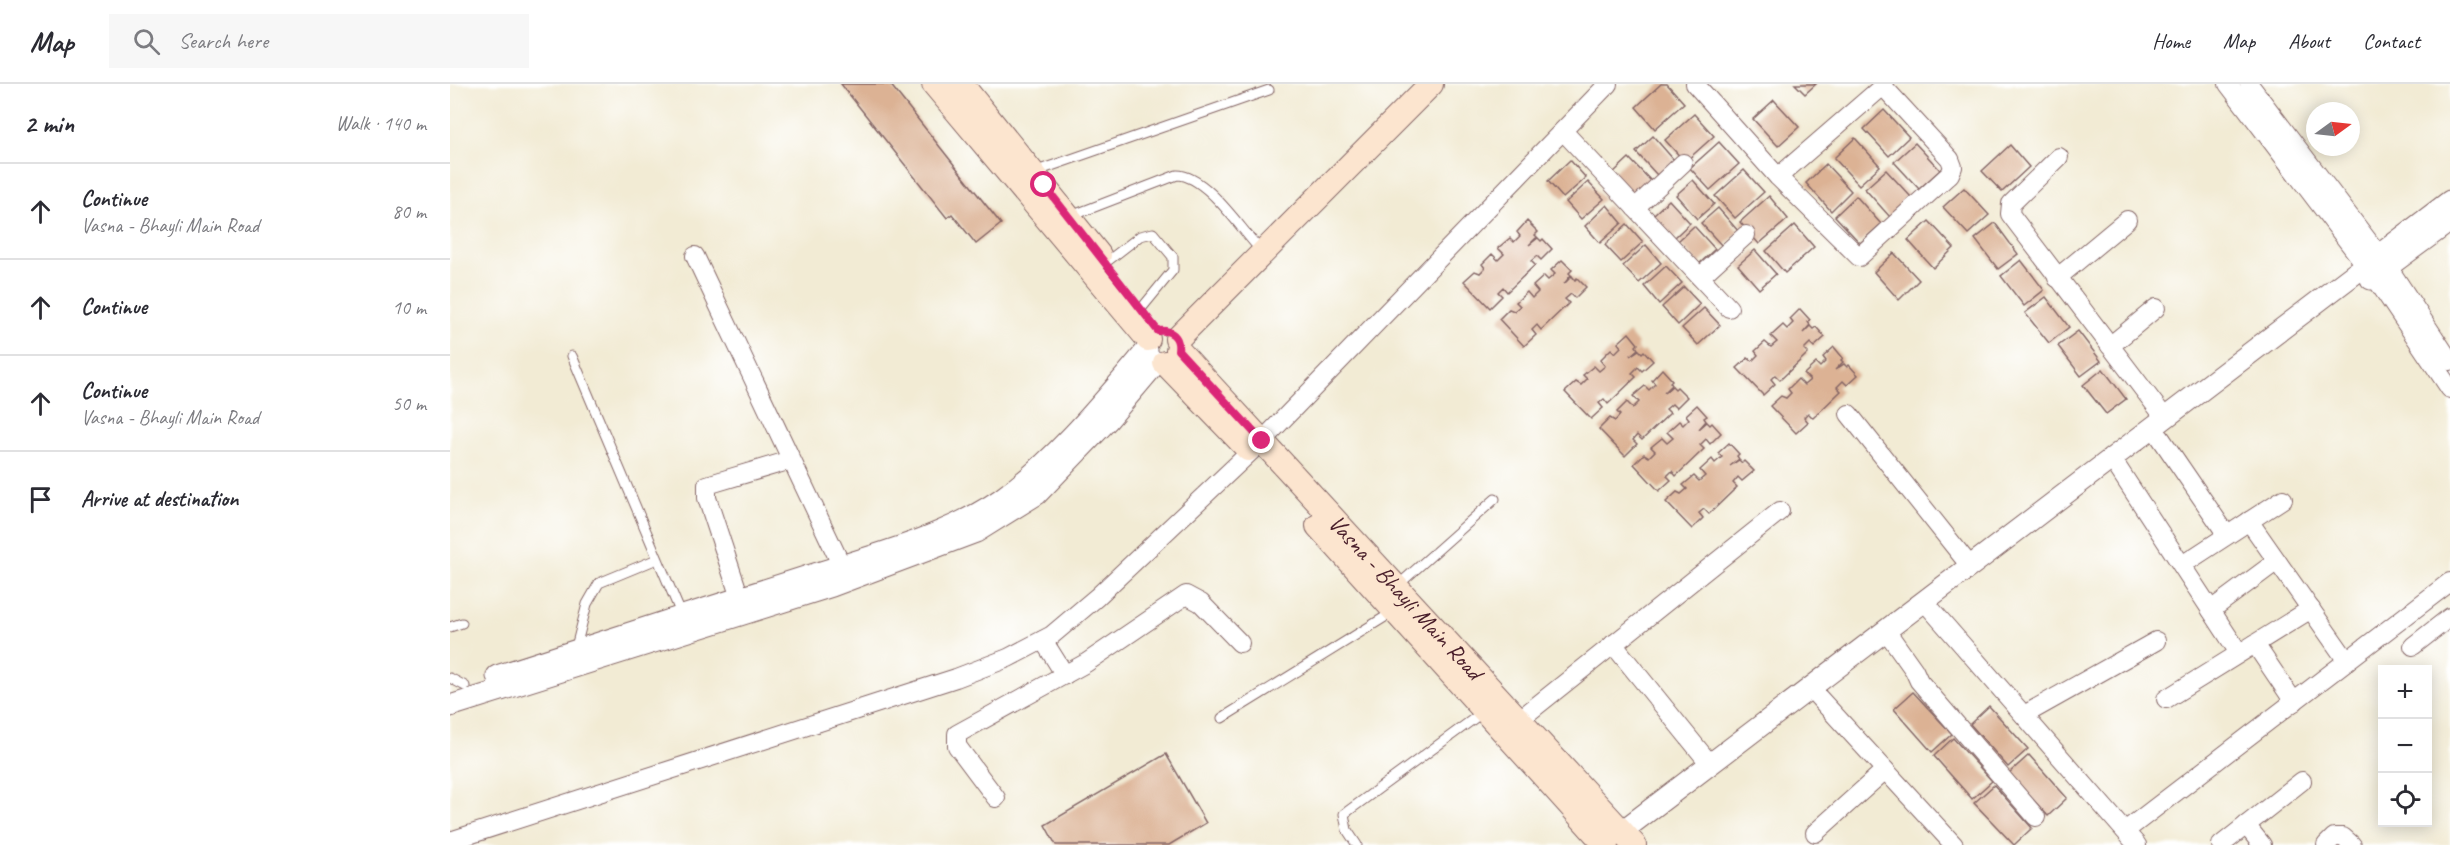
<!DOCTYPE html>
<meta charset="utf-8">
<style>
body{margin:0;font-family:Caveat,sans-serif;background:#f7f7f7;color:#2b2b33}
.controls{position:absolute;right:18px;bottom:18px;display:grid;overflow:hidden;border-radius:0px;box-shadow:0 3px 15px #0003}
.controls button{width:54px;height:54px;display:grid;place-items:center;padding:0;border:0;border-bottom:2px solid #e1e1e2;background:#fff;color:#2b2b33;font:30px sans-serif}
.compass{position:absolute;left:1856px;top:18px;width:54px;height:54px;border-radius:50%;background:#fff;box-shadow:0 3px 15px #0003;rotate:75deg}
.stop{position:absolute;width:18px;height:18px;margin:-14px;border:4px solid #db2777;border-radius:50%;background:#fff}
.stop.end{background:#db2777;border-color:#fff;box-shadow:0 2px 6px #0008}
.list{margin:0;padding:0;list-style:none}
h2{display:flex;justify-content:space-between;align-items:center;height:78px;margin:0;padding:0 24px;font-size:26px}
h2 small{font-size:20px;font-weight:400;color:#7c7c81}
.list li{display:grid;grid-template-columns:39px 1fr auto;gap:18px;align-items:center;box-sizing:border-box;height:96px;padding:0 24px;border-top:2px solid #e1e1e2}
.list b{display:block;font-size:22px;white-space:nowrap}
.list p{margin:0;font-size:20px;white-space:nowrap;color:#7c7c81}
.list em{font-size:20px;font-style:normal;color:#7c7c81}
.icon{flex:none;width:33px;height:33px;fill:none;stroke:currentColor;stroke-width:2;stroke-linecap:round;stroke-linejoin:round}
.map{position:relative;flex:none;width:2000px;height:761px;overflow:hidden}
header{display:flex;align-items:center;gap:36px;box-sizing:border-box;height:84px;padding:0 30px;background:#fff;border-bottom:2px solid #e1e1e2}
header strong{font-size:28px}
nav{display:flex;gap:33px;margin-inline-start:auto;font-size:21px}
.search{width:420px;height:54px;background:#f7f7f7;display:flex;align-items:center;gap:15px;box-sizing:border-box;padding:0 21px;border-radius:0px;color:#7c7c81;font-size:22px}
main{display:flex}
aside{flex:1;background:#fff}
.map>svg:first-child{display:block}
.building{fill:#dcb294}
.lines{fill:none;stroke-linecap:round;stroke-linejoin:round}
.service-casing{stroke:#856666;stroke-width:11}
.minor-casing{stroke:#856666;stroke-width:20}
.tertiary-casing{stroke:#856666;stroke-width:23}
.secondary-casing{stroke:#856666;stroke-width:26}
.service{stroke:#fff;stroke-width:9}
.minor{stroke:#fff;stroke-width:18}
.tertiary{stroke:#fff;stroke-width:21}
.secondary{stroke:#fce5cf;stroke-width:24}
.route{stroke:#db2777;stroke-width:8}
.labels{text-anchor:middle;stroke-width:4.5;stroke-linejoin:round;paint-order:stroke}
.street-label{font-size:24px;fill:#4a1f2b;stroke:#fff}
</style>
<header>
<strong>Map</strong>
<div class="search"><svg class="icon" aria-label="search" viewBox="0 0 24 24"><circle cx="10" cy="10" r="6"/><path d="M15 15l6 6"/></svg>Search here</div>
<nav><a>Home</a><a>Map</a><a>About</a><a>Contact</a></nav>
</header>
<main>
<aside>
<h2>2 min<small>Walk · 140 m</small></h2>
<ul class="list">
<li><svg class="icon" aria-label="ahead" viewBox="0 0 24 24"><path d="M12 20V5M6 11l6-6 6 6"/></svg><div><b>Continue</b><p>Vasna - Bhayli Main Road</p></div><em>80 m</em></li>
<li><svg class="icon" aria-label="ahead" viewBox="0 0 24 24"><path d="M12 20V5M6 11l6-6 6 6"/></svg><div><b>Continue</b></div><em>10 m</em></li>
<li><svg class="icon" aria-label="ahead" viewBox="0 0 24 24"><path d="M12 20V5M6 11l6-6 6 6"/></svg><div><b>Continue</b><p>Vasna - Bhayli Main Road</p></div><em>50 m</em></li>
<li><svg class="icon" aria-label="arrive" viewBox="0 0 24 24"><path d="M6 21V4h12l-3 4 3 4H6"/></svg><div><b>Arrive at destination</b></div></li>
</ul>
</aside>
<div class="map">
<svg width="2000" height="761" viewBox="0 0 2000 761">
<rect width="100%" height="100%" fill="#fff"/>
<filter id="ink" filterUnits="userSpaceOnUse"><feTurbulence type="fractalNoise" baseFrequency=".0167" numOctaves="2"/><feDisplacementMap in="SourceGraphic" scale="12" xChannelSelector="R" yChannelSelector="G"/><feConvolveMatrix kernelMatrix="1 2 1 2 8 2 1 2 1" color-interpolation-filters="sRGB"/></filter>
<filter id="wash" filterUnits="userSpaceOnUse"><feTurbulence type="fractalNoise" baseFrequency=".008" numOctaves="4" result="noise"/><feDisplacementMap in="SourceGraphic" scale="24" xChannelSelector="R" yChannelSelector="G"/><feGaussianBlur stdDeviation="1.35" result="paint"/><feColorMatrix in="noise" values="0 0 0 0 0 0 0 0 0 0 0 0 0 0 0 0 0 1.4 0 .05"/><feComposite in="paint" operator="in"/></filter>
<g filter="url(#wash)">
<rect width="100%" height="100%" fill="#f2ebd4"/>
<g id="blocks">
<!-- building -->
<g class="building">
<path d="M391,0h49l111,140 -25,20 -24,-30 -5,4z"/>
<path d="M1211,0h6l17,19 -29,26 -19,-22z"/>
<path d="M1345,0h21l-11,10z"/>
<path d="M1324,16l25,27 -21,19 -25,-27z"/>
<path d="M1434,26l25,27 -20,19 -25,-27z"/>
<path d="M1244,30l20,22 -29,26 -20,-22z"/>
<path d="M1203,52l21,24 -17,15 -21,-23z"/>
<path d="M1405,54l25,28 -21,19 -25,-27z"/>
<path d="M1269,58l20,22 -29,26 -20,-22z"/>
<path d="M1465,59l25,27 -21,19 -25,-27z"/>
<path d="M1560,61l19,22 -27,25 -20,-21z"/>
<path d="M1179,74l22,23 -17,16 -21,-24z"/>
<path d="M1120,76l16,18 -23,20 -15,-17z"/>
<path d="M1376,80l25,27 -20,20 -25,-28z"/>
<path d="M1294,86l20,22 -29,26 -20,-22z"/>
<path d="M1436,86l25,27 -21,20 -25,-28z"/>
<path d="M1243,96l21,24 -17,15 -21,-24z"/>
<path d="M1138,98l16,17 -23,20 -15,-17z"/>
<path d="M1514,104l25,27 -21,19 -25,-27z"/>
<path d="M1319,112l19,23 -29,25 -19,-22z"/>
<path d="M1406,112l25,28 -21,19 -25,-27z"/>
<path d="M1219,116l21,23 -16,15 -21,-23z"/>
<path d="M1157,121l15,18 -22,20 -15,-17z"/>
<path d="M1268,124l21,24 -16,15 -22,-24z"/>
<path d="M1077,137l11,11 -3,3 2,2 -8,8 9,-7 3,3 2,-2 9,10 -11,11 -4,-4 -6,5 4,4 -28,27 -4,-5 -5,5 4,4 -12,12 -26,-27 11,-10 5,2 5,-5 -3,-4 10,-10 6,6 6,-6 -6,-6 12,-10 4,4 6,-6 -3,-4z"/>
<path d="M1479,137l25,27 -21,20 -25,-28z"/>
<path d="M1545,139l23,31 -20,15 -23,-30z"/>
<path d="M1177,140l16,18 -22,20 -16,-17z"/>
<path d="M1345,141l19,22 -29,26 -19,-22z"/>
<path d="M1244,142l21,23 -16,15 -21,-23z"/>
<path d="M1196,161l15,18 -22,20 -16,-17z"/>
<path d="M1305,166l21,24 -17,15 -21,-24z"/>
<path d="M1444,169l25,27 -20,20 -25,-28z"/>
<path d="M1112,176l10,10 -3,3 2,2 -7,9 8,-8 3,4 2,-2 9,9 -11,11 -4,-4 -6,5 4,4 -28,27 -4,-5 -5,5 4,5 -12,11 -25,-27 10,-10 5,2 6,-5 -4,-4 11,-10 5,6 6,-6 -5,-6 11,-10 4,4 7,-6 -4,-4z"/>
<path d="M1571,176l23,30 -20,16 -23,-30z"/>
<path d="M1216,182l16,17 -23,21 -15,-18z"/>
<path d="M1234,203l16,17 -22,21 -16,-18z"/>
<path d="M1596,213l23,30 -20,16 -24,-30z"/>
<path d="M1254,224l16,17 -22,20 -16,-17z"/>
<path d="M1350,225l10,11 -2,2 2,3 -7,8 7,-7 3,3 3,-2 9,10 -11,10 -4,-4 -6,6 4,4 -28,27 -5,-5 -4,4 4,5 -12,11 -26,-27 11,-10 4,3 6,-6 -3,-4 10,-9 6,5 6,-5 -6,-6 12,-11 4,4 6,-6 -3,-4z"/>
<path d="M1628,247l23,30 -20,15 -23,-30z"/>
<path d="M1179,249l9,11 -2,2 2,3 -8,7 9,-6 3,3 2,-2 9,10 -11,10 -4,-4 -6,6 4,4 -28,27 -4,-5 -5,4 4,5 -12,11 -26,-27 11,-10 5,3 6,-6 -4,-4 11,-9 5,5 6,-5 -5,-6 11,-11 4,4 6,-6 -3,-4z"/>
<path d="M1384,263l9,11 -2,2 2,2 -8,8 9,-6 3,3 2,-2 9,10 -11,10 -4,-4 -6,6 4,4 -28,27 -5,-5 -4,4 4,5 -12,11 -26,-27 11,-10 5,2 5,-5 -3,-4 10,-10 6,6 6,-5 -6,-6 12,-11 4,4 6,-6 -3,-4z"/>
<path d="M1212,285l10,11 -2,2 2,3 -8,8 8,-7 3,3 2,-2 10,10 -11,11 -4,-4 -6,5 4,4 -28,27 -5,-5 -4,5 4,4 -12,12 -26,-27 11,-11 5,3 5,-6 -3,-3 10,-10 6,6 6,-6 -6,-6 12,-10 4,4 6,-6 -3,-4z"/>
<path d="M1653,285l23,30 -20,15 -23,-29z"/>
<path d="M1247,321l10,11 -3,2 2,3 -7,8 8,-7 3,3 2,-2 9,10 -11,11 -4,-5 -6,6 4,4 -28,27 -4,-5 -5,5 4,4 -12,11 -25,-27 10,-10 5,3 6,-6 -4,-4 11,-9 5,5 6,-5 -6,-6 12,-11 4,4 6,-6 -3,-4z"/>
<path d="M1279,359l10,11 -2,2 2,3 -9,7 9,-6 3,3 2,-2 10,10 -12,10 -4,-4 -5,6 4,4 -28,27 -5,-5 -5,4 4,5 -11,11 -26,-27 11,-10 4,2 6,-5 -4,-4 11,-9 5,5 6,-5 -5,-6 12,-11 3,4 7,-6 -4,-4z"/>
<path d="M1463,608l39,42 -20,18 -38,-43z"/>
<path d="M1539,622l39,43 -20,18 -38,-43z"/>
<path d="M1503,654l39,43 -20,18 -38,-43z"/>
<path d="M716,670l40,69 -37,22h-113l-11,-20z"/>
<path d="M1579,671l38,43 -19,18 -39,-43z"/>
<path d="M1544,701l38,43 -18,17 -40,-42z"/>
</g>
</g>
</g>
<g filter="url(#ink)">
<use href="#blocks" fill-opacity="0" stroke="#856666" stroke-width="1.5"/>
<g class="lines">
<!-- service casing -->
<g class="service-casing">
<g id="service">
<path d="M584,88l235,-82"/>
<path d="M621,132l106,-41c28,0 61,50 80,71"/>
<path d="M655,179l35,-27 13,-3 20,24v13l-32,39"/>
<path d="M122,272l110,260"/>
<path d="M946,503l99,-88"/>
<path d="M0,543l12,-4"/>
<path d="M125,567l12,-47 12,-21 58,-24"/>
<path d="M0,594l15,8"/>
<path d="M772,634l171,-106"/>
<path d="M907,761l-10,-15 -3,-16 139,-102"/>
</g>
</g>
<!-- minor casing -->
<g class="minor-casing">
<g id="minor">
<path d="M1245,0l83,93 81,80 91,-83 3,-7 -3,-8 -69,-75"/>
<path d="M1778,0l146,192 76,113"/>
<path d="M1799,0l139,183 62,94"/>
<path d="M1113,47l166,177"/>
<path d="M1609,73l-48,47 -1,10 155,204"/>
<path d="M1328,93l105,-91"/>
<path d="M1185,124l48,-45"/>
<path d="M245,172l152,321"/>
<path d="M1250,193l46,-42"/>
<path d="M1607,194l70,-58"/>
<path d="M1660,262l46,-38"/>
<path d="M1399,330l121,152"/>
<path d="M1710,353l67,98"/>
<path d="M1668,384l121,185"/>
<path d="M1799,437l98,140"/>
<path d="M1732,481l101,-66"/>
<path d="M290,514l-33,-100v-13l84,-25"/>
<path d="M1474,517l213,244"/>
<path d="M1761,526l66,-49"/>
<path d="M1442,555l22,31 5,11 117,136"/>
<path d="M593,556l22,35"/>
<path d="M1163,560l97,120"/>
<path d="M1805,560l39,58"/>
<path d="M1963,562l37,-29"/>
<path d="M1360,604l144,157"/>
<path d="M1716,615l145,-90"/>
<path d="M1574,631l132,-74"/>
<path d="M1069,636l261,-209"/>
<path d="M546,714l-39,-52v-12l129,-71 100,-68 15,8 39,40"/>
<path d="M1796,741l16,20"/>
<path d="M1675,747l325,-249"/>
<path d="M1365,749l70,-63"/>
<path d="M0,757l506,-163 52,-20 44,-23 45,-38 165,-156 346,-357"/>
<path d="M1771,761l81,-64"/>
<path d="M1876,761l8,-8h9l9,8"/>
</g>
</g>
<!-- tertiary casing -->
<g class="tertiary-casing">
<g id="tertiary">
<path d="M1921,195l79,-58"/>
<path d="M47,592c101,-33 201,-65 302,-97 65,-21 146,-41 202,-80 55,-39 102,-97 146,-149"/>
<path d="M0,622l382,-120 144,-54 61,-38 71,-74 49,-58"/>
<path d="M1158,754l13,-6 829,-631"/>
</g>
</g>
<!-- secondary casing -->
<g class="secondary-casing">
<g id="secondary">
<path d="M484,0l214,255"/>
<path d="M511,0l138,171"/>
<path d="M727,255l254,-255"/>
<path id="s1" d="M728,266l456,495"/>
<path d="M715,279l83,86"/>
<path d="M868,442l288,319"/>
</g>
</g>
<!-- service -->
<use href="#service" class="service"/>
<!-- minor -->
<use href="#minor" class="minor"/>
<!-- tertiary -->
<use href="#tertiary" class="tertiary"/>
<!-- secondary -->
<use href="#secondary" class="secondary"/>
</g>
</g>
<g class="lines" filter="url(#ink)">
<!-- route -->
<path class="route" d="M594,101l114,146c13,-2 22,6 20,19l84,91"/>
</g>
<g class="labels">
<!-- street labels -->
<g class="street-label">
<text dy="8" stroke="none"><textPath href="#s1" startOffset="336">Vasna - Bhayli Main Road</textPath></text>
</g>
</g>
</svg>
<div class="controls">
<button>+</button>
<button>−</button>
<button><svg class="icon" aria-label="locate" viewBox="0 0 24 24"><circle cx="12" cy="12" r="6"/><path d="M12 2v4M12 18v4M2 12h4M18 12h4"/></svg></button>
</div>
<svg class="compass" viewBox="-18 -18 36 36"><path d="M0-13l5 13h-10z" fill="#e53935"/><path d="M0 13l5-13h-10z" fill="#7c7c81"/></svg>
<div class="stop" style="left:594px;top:101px"></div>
<div class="stop end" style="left:812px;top:357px"></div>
</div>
</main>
